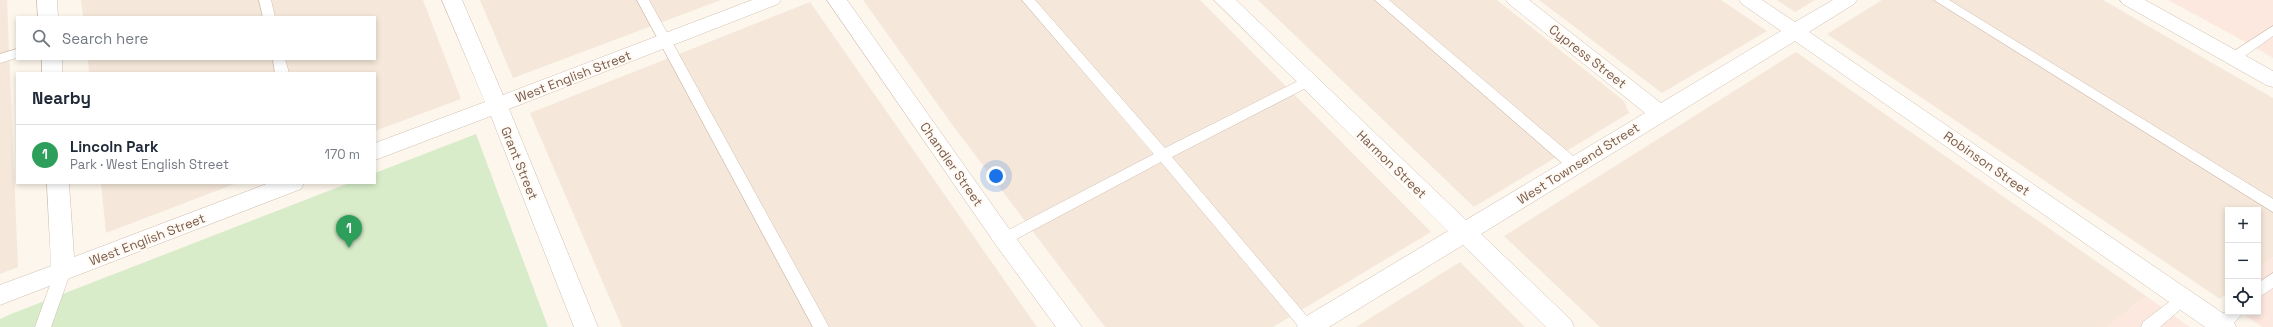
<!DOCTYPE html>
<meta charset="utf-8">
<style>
body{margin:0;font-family:"Space Grotesk",sans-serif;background:#f6f6f7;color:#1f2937}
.controls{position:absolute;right:12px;bottom:12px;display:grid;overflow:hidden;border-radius:0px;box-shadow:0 2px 6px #0003}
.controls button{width:36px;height:36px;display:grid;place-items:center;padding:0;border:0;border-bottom:1px solid #e0e1e3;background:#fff;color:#1f2937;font:20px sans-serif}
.you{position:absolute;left:996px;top:176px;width:14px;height:14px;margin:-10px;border:3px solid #fff;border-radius:50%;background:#1a73e8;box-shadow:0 0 0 6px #1a73e833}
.badge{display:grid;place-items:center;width:26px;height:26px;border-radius:50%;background:#0f766e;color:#fff;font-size:13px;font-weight:700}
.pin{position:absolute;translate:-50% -33px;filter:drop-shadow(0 1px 2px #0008)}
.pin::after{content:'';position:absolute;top:21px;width:14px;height:12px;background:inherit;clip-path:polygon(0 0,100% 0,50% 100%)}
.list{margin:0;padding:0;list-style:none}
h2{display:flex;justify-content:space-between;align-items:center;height:52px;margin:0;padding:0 16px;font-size:17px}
h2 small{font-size:13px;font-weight:400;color:#747a83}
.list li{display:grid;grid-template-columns:26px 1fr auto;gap:12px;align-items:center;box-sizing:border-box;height:60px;padding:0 16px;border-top:1px solid #e0e1e3}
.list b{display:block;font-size:15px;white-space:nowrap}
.list p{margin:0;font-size:13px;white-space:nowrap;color:#747a83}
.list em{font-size:13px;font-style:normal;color:#747a83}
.icon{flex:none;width:22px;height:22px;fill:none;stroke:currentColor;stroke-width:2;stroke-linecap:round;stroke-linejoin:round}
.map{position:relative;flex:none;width:2273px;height:327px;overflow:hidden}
.search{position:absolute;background:#fff;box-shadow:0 2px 6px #0003;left:16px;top:16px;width:360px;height:44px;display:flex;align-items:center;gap:10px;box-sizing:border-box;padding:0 14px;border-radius:0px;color:#747a83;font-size:15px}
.panel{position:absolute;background:#fff;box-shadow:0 2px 6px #0003;left:16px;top:72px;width:360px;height:112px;border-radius:0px}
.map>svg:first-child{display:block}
.residential{fill:#f5e8da}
.commercial{fill:#fde8e0}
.green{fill:#d8ecc9}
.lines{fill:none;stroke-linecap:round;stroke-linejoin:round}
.service-casing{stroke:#d1beb0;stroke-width:1}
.minor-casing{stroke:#d1beb0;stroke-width:1}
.service{fill:#fff;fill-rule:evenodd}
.minor{fill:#fff;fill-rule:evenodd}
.labels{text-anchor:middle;stroke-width:4;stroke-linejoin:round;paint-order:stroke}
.street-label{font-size:13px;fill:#7a5c4d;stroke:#fffaf3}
</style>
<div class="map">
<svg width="2273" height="327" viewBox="0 0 2273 327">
<rect width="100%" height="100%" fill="#fdf6ec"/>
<!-- residential -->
<g class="residential">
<path d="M0,0h7l11,267 -18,7z"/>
<path d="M81,0h342l38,99 -86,32v-58h-286l-1,-14h287v-42h-292z"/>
<path d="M480,0h241l-208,78z"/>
<path d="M863,0h337l231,232 -158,95h-168l-154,-204z"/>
<path d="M1258,0h239l127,101 5,12 -155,94z"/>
<path d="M1539,0h182l46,31 -105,62z"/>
<path d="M1777,0h38l-20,12z"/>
<path d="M1882,0h221l170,98v159l-15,12v-59h-30v82l-8,7 -393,-265z"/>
<path d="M810,2l227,325h-415l-92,-214z"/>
<path d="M1796,52l350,244 -39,31h-507l-96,-91z"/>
<path d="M101,183h136l-131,50z"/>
<path d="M1460,262l65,65h-169z"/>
</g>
<!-- commercial -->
<g class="commercial">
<path d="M2168,0h105v58l-22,-13z"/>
<path d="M2273,257v70h-11l-22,-15h18v-43z"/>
<path d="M2146,296l44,31h-83z"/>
</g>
<!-- green -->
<path class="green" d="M476,134l72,193h-548v-8l11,-5 338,-131h26v-10z"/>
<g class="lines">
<!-- service casing -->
<g class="service-casing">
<g id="service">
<path d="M259,0h12l4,17h-12z"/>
<path d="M637,0h12l180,327h-16z"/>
<path d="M1022,0h13l130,148 137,-69h10l2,3 -2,3 -140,72 144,170h-17l-138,-165 -152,81 -5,2 -5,-2 -2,-4 2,-4 155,-81z"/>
<path d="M1375,0h14l190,161 2,4 -2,4h-10z"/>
<path d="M1934,0h15l324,199v13z"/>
<path d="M2273,26v10l-35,25h-10l-1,-3 1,-3z"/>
<path d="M17,49v9l-17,5v-9z"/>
<path d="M273,59h12l4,14h-14z"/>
<path d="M63,265l5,2 3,4 -20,56h-16l20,-56 3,-4z"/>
<path d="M2273,273v15l-15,10v-15z"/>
<path d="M2183,293l5,2 3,4 -3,4 -28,24h-19l2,-5 35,-27z"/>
<path d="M2228,310v2h16l-14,15h-16l1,-7z"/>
</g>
</g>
<!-- minor casing -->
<g class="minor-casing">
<g id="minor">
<path d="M37,0h20l1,17h-20z"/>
<path d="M442,0h20l41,95 249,-95h29l-3,4 -269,105 89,218h-24l-83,-211 -116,44v-17l110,-41z"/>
<path d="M827,0h20l165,233 70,94h-26l-60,-82z"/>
<path d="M1214,0h22l230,220 179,-107 -136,-109 -3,-4h23l132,103 120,-72 -39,-27 -3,-4h23l33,22 38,-22h24l-3,4 -45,28 424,288 3,7h-31l-410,-286 -314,193 90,86 3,7h-28l-83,-82 -134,82h-32l3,-7 148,-89z"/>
<path d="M2120,0h25l128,71v16l-7,-2 -143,-81z"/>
<rect x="42" y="59" width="20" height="14"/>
<path d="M47,183h22l5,74 195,-74h35l-3,6 -301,116v-20l51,-19z"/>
</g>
</g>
<!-- service -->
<use href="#service" class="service"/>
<!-- minor -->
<use href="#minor" class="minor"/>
</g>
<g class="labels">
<!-- street labels -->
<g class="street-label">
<text transform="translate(1588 56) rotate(38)" y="5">Cypress Street</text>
<text transform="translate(573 76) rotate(-21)" y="5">West English Street</text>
<text transform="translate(520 163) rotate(68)" y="5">Grant Street</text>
<text transform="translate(1578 163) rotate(-32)" y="5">West Townsend Street</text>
<text transform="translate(1987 163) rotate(35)" y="5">Robinson Street</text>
<text transform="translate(952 164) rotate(55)" y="5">Chandler Street</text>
<text transform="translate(1392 164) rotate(44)" y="5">Harmon Street</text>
<text transform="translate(147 239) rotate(-21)" y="5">West English Street</text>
</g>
</g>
</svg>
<div class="controls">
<button>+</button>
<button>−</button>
<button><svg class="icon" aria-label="locate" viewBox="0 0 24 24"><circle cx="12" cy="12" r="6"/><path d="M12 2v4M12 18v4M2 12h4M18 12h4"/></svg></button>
</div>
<div class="you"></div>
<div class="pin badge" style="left:349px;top:248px;background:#2e9e5b">1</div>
<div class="search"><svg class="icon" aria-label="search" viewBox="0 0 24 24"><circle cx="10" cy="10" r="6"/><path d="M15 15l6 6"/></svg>Search here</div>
<section class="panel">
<h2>Nearby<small></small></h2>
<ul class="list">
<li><span class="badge" style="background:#2e9e5b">1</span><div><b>Lincoln Park</b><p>Park · West English Street</p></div><em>170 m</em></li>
</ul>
</section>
</div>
